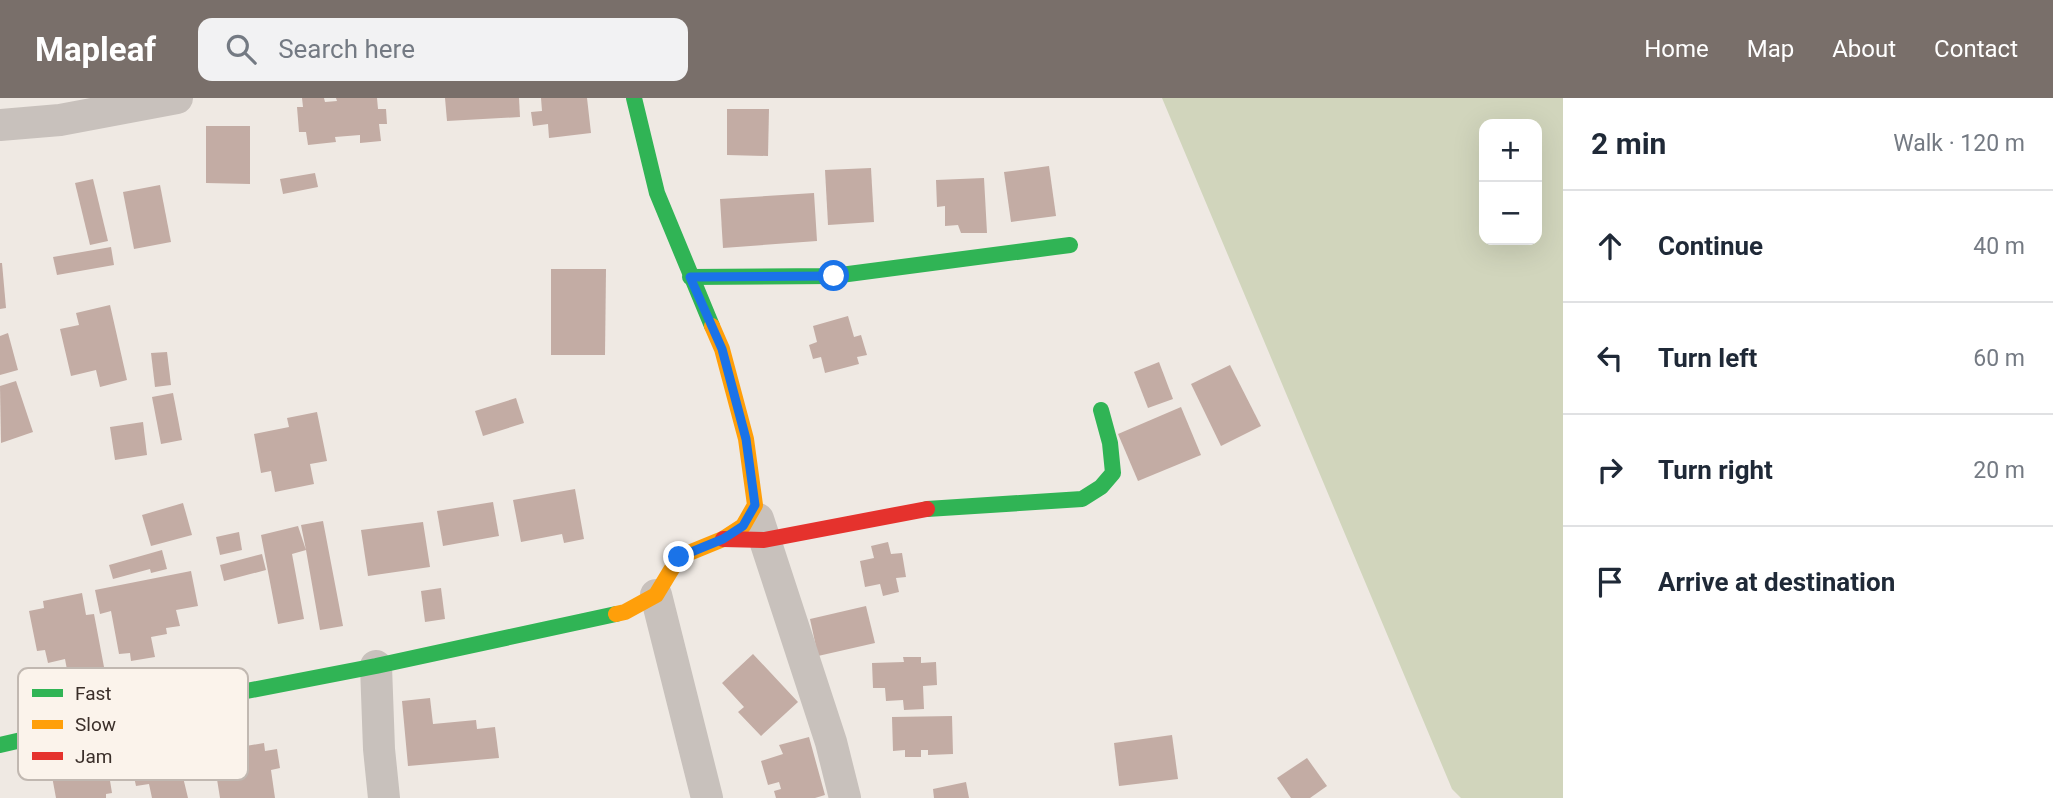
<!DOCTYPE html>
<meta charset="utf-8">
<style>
body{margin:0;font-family:Roboto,sans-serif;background:#f2f2f3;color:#1f2937}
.controls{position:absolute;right:21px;top:21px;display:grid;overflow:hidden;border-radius:14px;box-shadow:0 7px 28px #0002}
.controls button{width:63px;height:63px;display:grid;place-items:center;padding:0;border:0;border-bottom:2px solid #e0e1e3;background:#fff;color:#1f2937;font:35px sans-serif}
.stop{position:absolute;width:21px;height:21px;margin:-16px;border:5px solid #1a73e8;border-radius:50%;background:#fff}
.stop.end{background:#1a73e8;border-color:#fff;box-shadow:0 2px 7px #0008}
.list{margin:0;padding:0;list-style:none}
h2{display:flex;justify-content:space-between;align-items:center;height:91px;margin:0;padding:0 28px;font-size:30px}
h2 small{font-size:23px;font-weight:400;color:#747a83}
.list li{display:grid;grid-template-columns:46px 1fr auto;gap:21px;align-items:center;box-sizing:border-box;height:112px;padding:0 28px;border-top:2px solid #e0e1e3}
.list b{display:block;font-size:26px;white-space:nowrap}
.list em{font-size:23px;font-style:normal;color:#747a83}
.icon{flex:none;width:38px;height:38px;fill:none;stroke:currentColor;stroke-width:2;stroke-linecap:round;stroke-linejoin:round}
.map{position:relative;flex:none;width:1563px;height:700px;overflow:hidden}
header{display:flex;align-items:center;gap:42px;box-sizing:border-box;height:98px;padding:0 35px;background:#796f6a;color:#fff}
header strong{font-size:33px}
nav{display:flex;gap:38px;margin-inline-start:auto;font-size:24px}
.search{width:490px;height:63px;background:#f2f2f3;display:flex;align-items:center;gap:18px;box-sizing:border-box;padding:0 24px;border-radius:14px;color:#747a83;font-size:26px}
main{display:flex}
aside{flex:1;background:#fff}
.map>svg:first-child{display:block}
.green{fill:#d1d5bc;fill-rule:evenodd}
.building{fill:#c3aca4}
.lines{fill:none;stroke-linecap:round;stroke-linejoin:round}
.street{stroke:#c8c1bc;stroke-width:32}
.fast{stroke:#30b455;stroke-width:16}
.slow{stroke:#ff9f0a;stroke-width:16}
.jam{stroke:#e5322d;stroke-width:16}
.route{stroke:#1a73e8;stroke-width:9}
.key{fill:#fbf3eb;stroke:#c1b8b1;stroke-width:2}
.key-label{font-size:19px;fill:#3a2e29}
</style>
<header>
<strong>Mapleaf</strong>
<div class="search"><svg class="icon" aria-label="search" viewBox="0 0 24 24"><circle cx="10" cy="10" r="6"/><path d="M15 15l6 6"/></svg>Search here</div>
<nav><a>Home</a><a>Map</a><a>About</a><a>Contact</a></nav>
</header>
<main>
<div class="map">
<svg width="1563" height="700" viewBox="0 0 1563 700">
<rect width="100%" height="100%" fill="#efe9e3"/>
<!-- green -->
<path class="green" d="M1162,0h401v700h-102l-9,-9zM1484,26h53v116h-53z"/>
<!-- building -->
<g class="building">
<path d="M302,0h22l1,4 12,-1 -1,-3h41l1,11h8l1,15h-8l2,17 -21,2v-8l-25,2 1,5 -28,3 -2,-13h-7l-2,-25h6z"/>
<path d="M445,0h74l1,19 -73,4z"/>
<path d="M541,0h46l4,35 -42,5 -1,-14 -15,2 -2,-14 11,-1z"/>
<path d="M727,11h42l-1,47 -41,-1z"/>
<path d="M206,28h44v58l-44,-1z"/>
<path d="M1049,68l7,50 -45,6 -7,-50z"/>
<path d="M871,70l3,54 -46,3 -3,-55z"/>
<path d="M315,75l3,14 -35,7 -3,-15z"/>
<path d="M984,80l3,55h-26l-3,-8 -13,1v-20l-8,1 -1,-27z"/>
<path d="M93,81l15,62 -18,4 -15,-62z"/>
<path d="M160,87l11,57 -37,7 -11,-57z"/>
<path d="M814,95l3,48 -94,7 -3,-49z"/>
<path d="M111,149l3,18 -57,10 -4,-18z"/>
<path d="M0,165h2l4,45 -6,1z"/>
<path d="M551,171h55l-1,86h-54z"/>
<path d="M110,207l17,75 -27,7 -4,-17 -25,6 -11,-47 19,-4 -3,-12z"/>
<path d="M848,218l6,21 7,-2 6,20 -10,2 2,7 -34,9 -4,-16 -8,2 -4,-14 8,-3 -4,-16z"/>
<path d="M8,235l10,37 -18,5v-39z"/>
<path d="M167,254l4,33 -16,2 -4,-34z"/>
<path d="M1159,264l14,37 -25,9 -14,-36z"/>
<path d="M1230,267l31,61 -40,20 -30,-62z"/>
<path d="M16,283l17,51 -32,11 -1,-57z"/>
<path d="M173,295l9,47 -21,4 -9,-47z"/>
<path d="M516,300l8,25 -41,13 -8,-25z"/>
<path d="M1181,309l20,48 -63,26 -20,-47z"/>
<path d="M317,314l10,49 -17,3 4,20 -39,8 -4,-21 -10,2 -7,-39 35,-7 -2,-9z"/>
<path d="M143,324l4,33 -32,5 -5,-33z"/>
<path d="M575,391l9,50 -20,4 -2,-9 -41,8 -8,-42z"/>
<path d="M493,404l6,34 -56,10 -6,-35z"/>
<path d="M183,405l9,32 -41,11 -9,-31z"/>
<path d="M323,423l20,105 -23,4 -14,-80 -14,4 12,65 -26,5 -17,-89 37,-9 8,24 -5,-25z"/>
<path d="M423,424l7,45 -62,9 -7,-46z"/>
<path d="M239,434l3,18 -22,5 -4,-18z"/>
<path d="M888,444l3,12 11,-1 4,24 -10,1 3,14 -16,4 -3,-12 -15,3 -5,-26 14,-3 -3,-12z"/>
<path d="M162,452l5,19 -16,4 -1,-4 -37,10 -4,-14z"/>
<path d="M262,456l4,16 -42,11 -4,-16z"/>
<path d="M191,473l7,35 -22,4 4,16 -14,2 1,6 -16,3 4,20 -24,4 -1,-8 -11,1 -8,-43 -11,3 -5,-24z"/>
<path d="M441,490l4,31 -20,3 -4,-31z"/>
<path d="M82,495l4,22 8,-1 10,53 -36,8 -3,-16 -17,4 -3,-13 -8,1 -8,-40 15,-3 -1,-7z"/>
<path d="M866,508l9,37 -57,13 -8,-37z"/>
<path d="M753,556l45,48 -37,34 -23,-24 6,-5 -22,-24z"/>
<path d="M903,559h18v6l15,-1 1,23 -14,1 1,23 -20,1 -1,-10 -17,1 -1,-13h-12l-1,-25 32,-1z"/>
<path d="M430,600l3,26 43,-4 1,9 18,-2 4,31 -91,8 -6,-65z"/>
<path d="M952,618l1,38 -25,1v-5h-7v7h-16v-7l-12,1 -1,-34z"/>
<path d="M1172,637l6,44 -59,7 -5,-43z"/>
<path d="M809,639l16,58 -10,3h-39l-2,-7 7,-2 -2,-7 -11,3 -7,-24 22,-7 -4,-9z"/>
<path d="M264,645l1,8 12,-2 3,19 -9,2 4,28h-55l-4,-25 11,-2 -2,-18 16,-2 -1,-4z"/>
<path d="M183,653l5,21 -6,1 6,25h-36l-3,-14 -13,2 -5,-23z"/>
<path d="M1307,660l20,28 -17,12h-19l-14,-20z"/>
<path d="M107,664l5,31 -6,1v4h-50l-5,-27z"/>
<path d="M966,684l3,16h-35l-1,-9z"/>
</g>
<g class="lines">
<!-- street -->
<g class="street">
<path d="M0,27l60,-5 117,-22"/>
<path d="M758,421l73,223 14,56"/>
<path d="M656,497l51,203"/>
<path d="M376,568l3,83 5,49"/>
</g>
<!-- fast -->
<g class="fast">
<path d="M634,0l23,95 55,133"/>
<path d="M690,179l143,-1 237,-31"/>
<path d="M927,411l155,-10 19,-12 12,-14 -3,-30 -9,-33"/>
<path d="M0,647l164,-38 212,-41 240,-52"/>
</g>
<!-- slow -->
<path class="slow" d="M616,516l9,-2 31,-17 23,-38 44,-18 20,-13 12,-21 -9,-66 -24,-90 -10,-23"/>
<!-- jam -->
<path class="jam" d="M723,441l41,1 163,-31"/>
</g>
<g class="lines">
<!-- route -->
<path class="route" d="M679,459l44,-18 20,-13 12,-21 -9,-66 -24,-90 -32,-72 144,-1"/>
</g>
<!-- legend -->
<rect x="18" y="570" width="230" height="112" rx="10" class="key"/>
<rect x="32" y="591" width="31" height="8" fill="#30b455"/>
<rect x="32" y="622" width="31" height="9" fill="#ff9f0a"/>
<rect x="32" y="654" width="31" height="8" fill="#e5322d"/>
<g class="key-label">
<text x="75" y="602">Fast</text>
<text x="75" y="633">Slow</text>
<text x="75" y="665">Jam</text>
</g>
</svg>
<div class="controls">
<button>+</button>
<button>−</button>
</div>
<div class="stop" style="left:834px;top:178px"></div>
<div class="stop end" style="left:679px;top:459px"></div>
</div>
<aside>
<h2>2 min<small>Walk · 120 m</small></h2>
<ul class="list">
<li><svg class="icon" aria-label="ahead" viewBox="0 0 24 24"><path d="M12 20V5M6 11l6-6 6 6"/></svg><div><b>Continue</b></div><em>40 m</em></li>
<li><svg class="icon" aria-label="left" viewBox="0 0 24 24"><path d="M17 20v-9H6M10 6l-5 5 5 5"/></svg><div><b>Turn left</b></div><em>60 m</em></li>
<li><svg class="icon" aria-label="right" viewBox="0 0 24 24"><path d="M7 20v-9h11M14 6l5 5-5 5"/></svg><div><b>Turn right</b></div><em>20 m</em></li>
<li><svg class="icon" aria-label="arrive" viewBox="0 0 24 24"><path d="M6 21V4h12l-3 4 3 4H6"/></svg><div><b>Arrive at destination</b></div></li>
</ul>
</aside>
</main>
